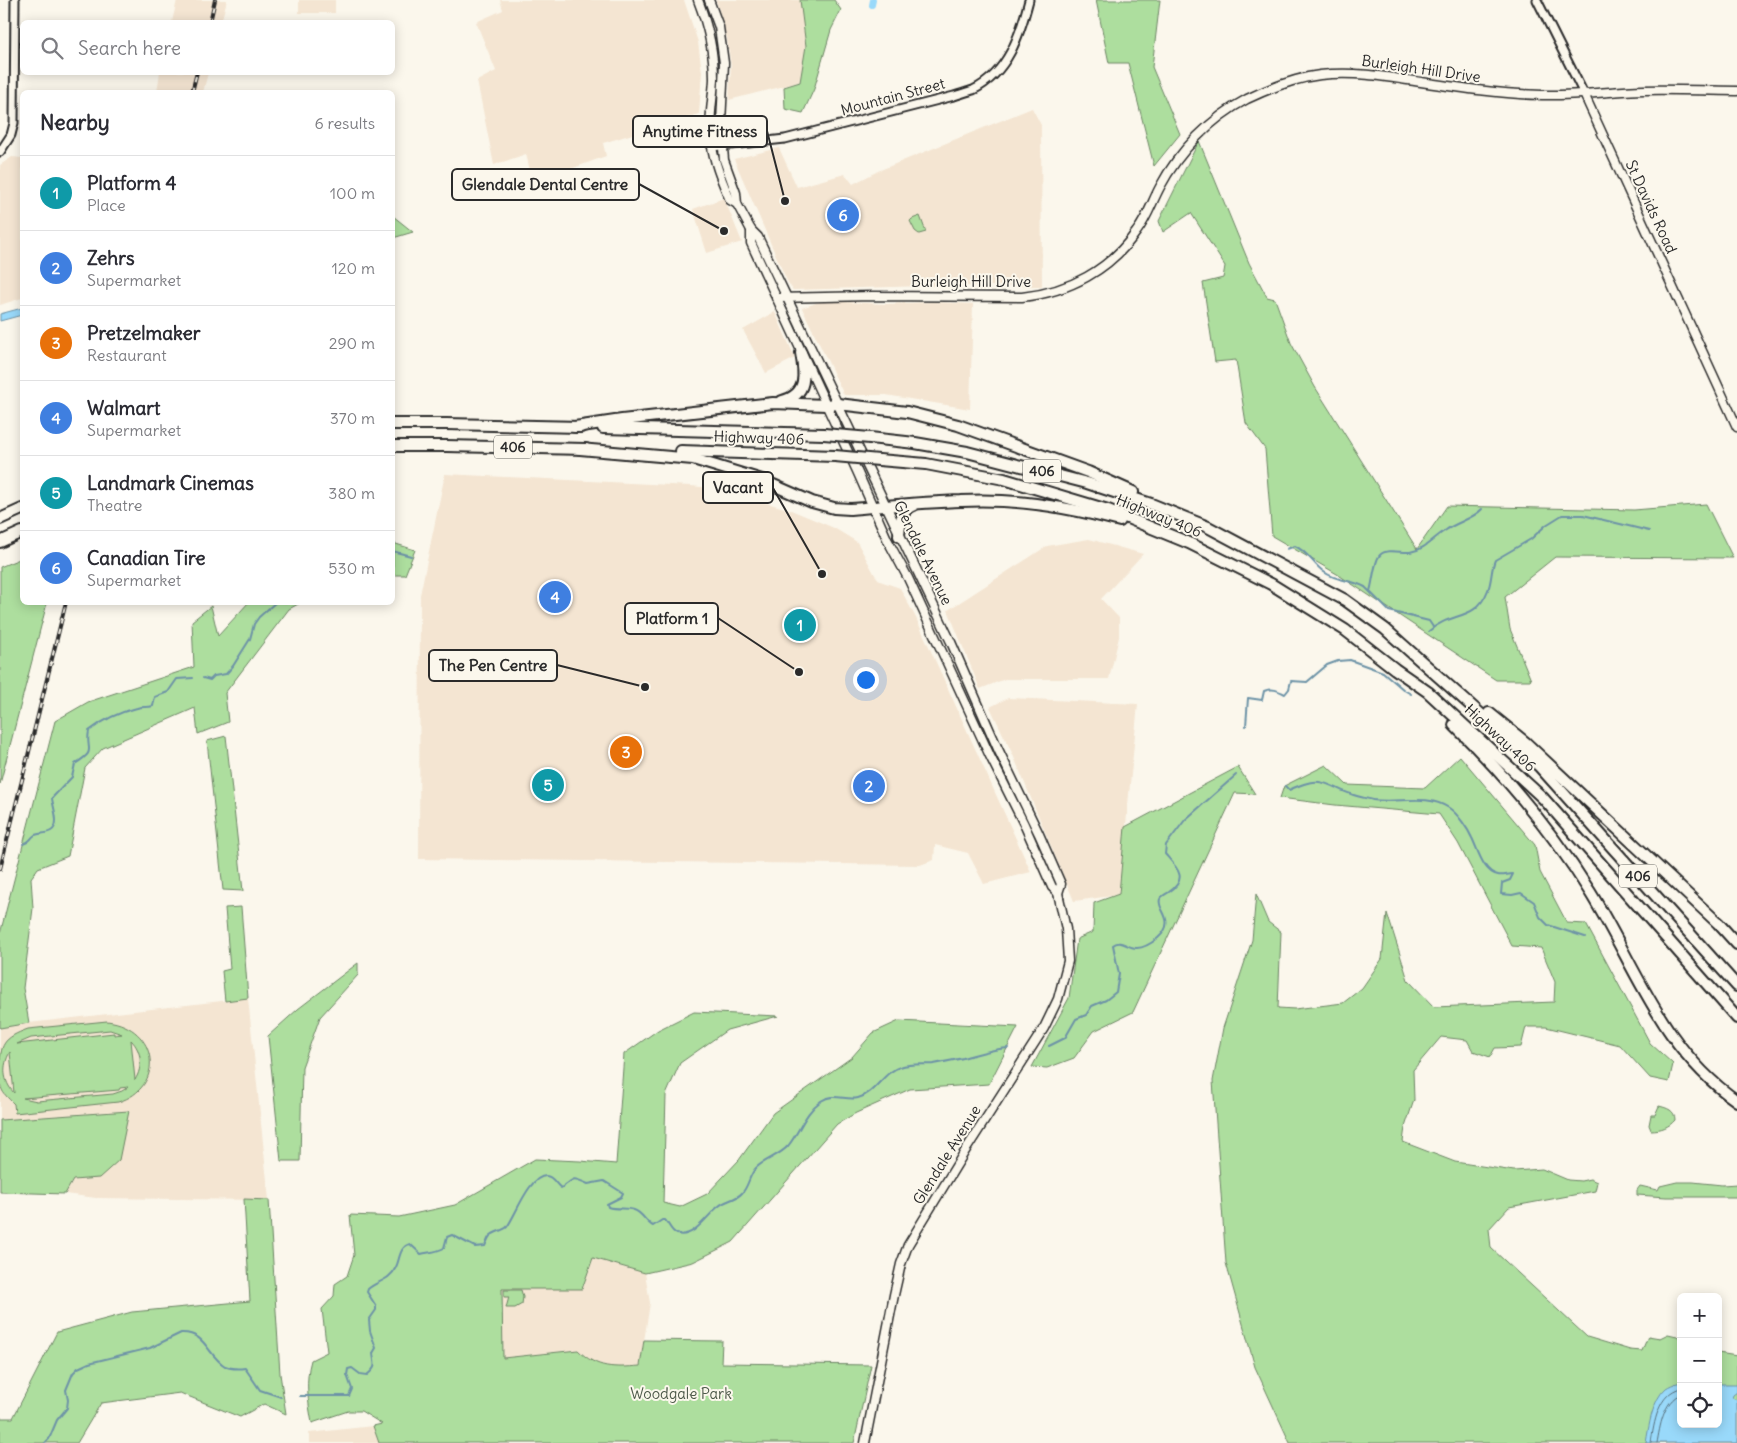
<!DOCTYPE html>
<meta charset="utf-8">
<style>
body{margin:0;font-family:Delius,sans-serif;background:#f2f2f3;color:#2b2b33}
.controls{position:absolute;right:15px;bottom:15px;display:grid;overflow:hidden;border-radius:8px;box-shadow:0 2px 12px #0003}
.controls button{width:45px;height:45px;display:grid;place-items:center;padding:0;border:0;border-bottom:1px solid #e1e1e2;background:#fff;color:#2b2b33;font:25px sans-serif}
.you{position:absolute;left:865px;top:679px;width:18px;height:18px;margin:-12px;border:4px solid #fff;border-radius:50%;background:#1a73e8;box-shadow:0 0 0 8px #1a73e833}
.badge{display:grid;place-items:center;width:32px;height:32px;border-radius:50%;background:#c8321e;color:#fff;font-size:16px;font-weight:700}
.pin{position:absolute;translate:-50% -50%;border:2px solid #fff;box-shadow:0 1px 5px #0006}
.list{margin:0;padding:0;list-style:none}
h2{display:flex;justify-content:space-between;align-items:center;height:65px;margin:0;padding:0 20px;font-size:21px}
h2 small{font-size:16px;font-weight:400;color:#7c7c81}
.list li{display:grid;grid-template-columns:32px 1fr auto;gap:15px;align-items:center;box-sizing:border-box;height:75px;padding:0 20px;border-top:1px solid #e1e1e2}
.list b{display:block;font-size:19px;white-space:nowrap}
.list p{margin:0;font-size:16px;white-space:nowrap;color:#7c7c81}
.list em{font-size:16px;font-style:normal;color:#7c7c81}
.icon{flex:none;width:28px;height:28px;fill:none;stroke:currentColor;stroke-width:2;stroke-linecap:round;stroke-linejoin:round}
.map{position:relative;flex:none;width:1737px;height:1443px;overflow:hidden}
.search{position:absolute;background:#fff;box-shadow:0 2px 12px #0003;left:20px;top:20px;width:375px;height:55px;display:flex;align-items:center;gap:12px;box-sizing:border-box;padding:0 18px;border-radius:8px;color:#7c7c81;font-size:19px}
.panel{position:absolute;background:#fff;box-shadow:0 2px 12px #0003;left:20px;top:90px;width:375px;height:515px;border-radius:8px}
.map>svg:first-child{display:block}
.built{fill:#f4e5d2}
.green{fill:#adde9e;stroke:#6c8464;fill-rule:evenodd}
.water{fill:#99d9fa;stroke:#6d93a7}
.lines{fill:none;stroke-linecap:round;stroke-linejoin:round}
.shore{stroke:#57717e;stroke-width:1}
.stream{stroke:#6d93a7;stroke-width:2}
.canal{stroke:#99d9fa;stroke-width:6}
.tertiary-casing{stroke:#2b2b2b;stroke-width:11}
.secondary-casing{stroke:#2b2b2b;stroke-width:11}
.motorway-casing{stroke:#2b2b2b;stroke-width:14}
.tertiary{stroke:#fbf7ec;stroke-width:7}
.secondary{stroke:#fbf7ec;stroke-width:8}
.motorway{stroke:#fbf7ec;stroke-width:10}
.rail-casing{stroke:#2b2b2b;stroke-width:4}
.rail{stroke:#fbf7ec;stroke-width:2;stroke-dasharray:5.5;stroke-linecap:butt}
.motorway-bridge-casing{stroke:#2b2b2b;stroke-width:14;stroke-linecap:butt}
.motorway-bridge{stroke:#fbf7ec;stroke-width:10}
.labels{text-anchor:middle;stroke-width:4;stroke-linejoin:round;paint-order:stroke}
.shield{fill:#fbf7ec;stroke:#696865;stroke-width:1}
.shield-label{font-size:14px;font-weight:bold;fill:#2b2b2b}
.street-label{font-size:15px;fill:#2b2b2b;stroke:#fbf7ec}
.park-label{font-size:15px;fill:#4c5848;stroke:#fbf7ec}
.leader{fill:none;stroke:#2b2b2b;stroke-width:2}
.callout-dot{fill:#2b2b2b;stroke:#fbf7ec;stroke-width:2}
.callout{fill:#fbf7ec;stroke:#2b2b2b;stroke-width:2}
.callout-label{font-size:16px;text-anchor:middle;font-weight:bold;fill:#2b2b2b}
</style>
<div class="map">
<svg width="1737" height="1443" viewBox="0 0 1737 1443">
<rect width="100%" height="100%" fill="#fbf7ec"/>
<filter id="ink" filterUnits="userSpaceOnUse"><feTurbulence type="fractalNoise" baseFrequency=".02" numOctaves="2"/><feDisplacementMap in="SourceGraphic" scale="10" xChannelSelector="R" yChannelSelector="G"/><feConvolveMatrix kernelMatrix="1 2 1 2 8 2 1 2 1" color-interpolation-filters="sRGB"/></filter>
<g filter="url(#ink)">
<!-- built -->
<g class="built">
<path d="M177,0h50l-6,22h-49z"/>
<rect x="299" y="0" width="36" height="13"/>
<path d="M500,0h184l14,42 4,30 -3,42 -96,29 3,13 -73,27 -7,-29 -32,11 -17,-84 19,-10 -20,-49 27,-12z"/>
<path d="M716,0h84l6,46 -6,36 -71,18 2,-34 -4,-28z"/>
<path d="M160,72h48v1l-5,19h-46z"/>
<path d="M1032,108l9,17 1,161h-117l-132,4 -6,-9 -53,-122 45,-11 18,39 48,-13 8,10 25,-13z"/>
<path d="M12,157l10,1v140l-22,7v-140z"/>
<path d="M724,198l18,44 -35,11 -14,-44z"/>
<path d="M822,301l64,3 47,-2 40,2 -3,105 -84,-14h-42l-42,-87z"/>
<path d="M775,312l20,46 -29,15 -23,-43z"/>
<path d="M445,474l246,12 29,3 71,21 43,18 23,14 18,33 5,6 20,7 16,30 115,254 -47,12 -16,-31 -33,-8 -1,15 -14,5 -501,-6 1,-264z"/>
<path d="M1089,539l54,15 -42,45 18,19v19l-10,42h-104l-25,10 -32,-79 99,-64z"/>
<path d="M1008,698l130,6 -19,191 -45,6 -61,-146 -23,-48z"/>
<path d="M248,998l21,202 -173,-2 -31,-4 8,-14 26,-2 30,-67 -129,9v-92l29,-5z"/>
<path d="M593,1258l52,15 5,30 -10,63 -25,2 -26,-7 -11,-11 -75,8 -1,-69h80z"/>
<path d="M373,1426l6,17h-69l-1,-10z"/>
</g>
<!-- green -->
<g class="green">
<path d="M800,0h34l7,10 -10,20 -17,59 -11,24 -18,-4 -1,-22 16,-5 6,-36z"/>
<path d="M1096,0h64l-8,67 28,67 -26,32 -26,-103h-19z"/>
<path d="M1199,141l50,122 18,34 8,2 16,44 24,44 102,162 30,-43 187,4 72,-6 27,54 -178,-1 -50,40 5,32 21,51h-35l-159,-106 -65,-38 -7,-87 -19,-26 -10,-63 -21,2 -12,-79 20,-5 2,-12 -34,-53 -28,19 -4,-11z"/>
<path d="M392,216h1l20,16 -20,6z"/>
<path d="M920,216l6,16 -7,2 -4,-3 -5,-10 2,-2z"/>
<path d="M393,518v25l22,7 -10,25h-12z"/>
<path d="M22,558v44l25,1 -47,181v-217z"/>
<path d="M249,602l51,1 -11,6 -64,84 3,29 -30,12 -3,-26 -92,40 -18,20 -17,88 -30,12 -7,10 2,30 -10,80 6,35 -29,5v-94l55,-213 33,-19 106,-35 -2,-46 19,-15 7,30z"/>
<path d="M226,736l17,155 -20,-1 -16,-149z"/>
<path d="M1460,756l75,89 5,27 27,51 19,1 64,119 23,21 -4,18 -19,-4 -30,-33 -74,-18h-20l-5,20 -26,1 -5,9 -17,-6 -6,-11 -26,-3 -28,33 1,30 -9,27 -2,15 52,20 59,9 28,-2 26,11 13,1 9,-2 7,3 -2,9 -86,16 -20,22 2,19 96,89 43,13 12,1 6,-15 12,2 8,-4 9,2 4,4v84h37v-71l19,3v87h-447l-35,-76 -29,-104 -13,-182 10,-53 29,-88 4,-46 12,28 13,10 -3,76 17,1 48,-6 19,-15 20,-29 5,-46 21,67 26,27 120,-5 1,-20 -14,-34 -29,-2 -54,-103 -19,-29 -104,-9 -55,-7 4,-12 42,-21 21,20 78,3z"/>
<path d="M1238,767l17,27 -20,-1 -102,219 -39,19 -20,27 -27,10 -15,-1 37,-69 8,-59 16,-7 1,-29 25,-9 6,-67z"/>
<path d="M241,907l7,91 -23,3 -3,-30 8,-2 -5,-61z"/>
<path d="M358,963v12l-38,42 -18,50 -2,94h-19l-13,-125 30,-27z"/>
<path d="M694,1012l84,4 -51,14 -47,33 -14,32 -3,108 17,4 27,-13 32,-34 34,-47 79,-56 21,-24 26,-12 119,6 -29,57 -79,5 -54,24 -19,11 -104,118 -40,20 -48,11 -52,-15 -11,31h-80l1,69 75,-8c19,19 36,18 62,16l4,-26 78,1 -1,22 150,2 -17,78h-475l-6,-17 9,-2 -21,-13h-13l-36,12c-4,-21 -7,-42 -1,-63l16,-8 -5,-43 12,-13 1,-12 12,-8 7,-21 -4,-40 49,2 56,-12 80,-46 45,2 36,3 8,-110 34,-24z"/>
<path d="M107,1021c52,6 59,67 11,81l-103,11 -1,-9c-14,-14 -14,-14 -14,-34 0,-26 3,-32 28,-41zM110,1030l12,4 -8,1v-2l-97,11 14,-6zM131,1040c11,11 12,27 4,40zM10,1052l4,41c-11,-12 -12,-27 -4,-41zM128,1087l-6,4 -9,3 -76,7 -14,-3 96,-8 1,-2z"/>
<path d="M1659,1106c8,2 16,4 16,14 -6,7 -14,10 -24,10l-2,-5 2,-10h4z"/>
<path d="M129,1111l-10,49 -20,18 -26,2 -8,14 -65,-2v-72z"/>
<path d="M1677,1182h16l29,3 15,-1v13h-71l-29,-2v-5l3,-4 18,4 2,-4z"/>
<path d="M244,1199l25,1 11,174 6,40 -22,-10 -24,13 -60,-24 -79,10 -24,40h-77v-25h13l44,-86 75,-20 118,-11z"/>
<path d="M504,1290h17l2,7 -1,7 -7,4h-9l3,-11h-5z"/>
</g>
<!-- water -->
<g class="water">
<path d="M22,308v7l-22,6v-7z"/>
<path d="M1677,1383h4v41h37v-40h19v8l-4,3 -1,3 5,2v43h-91c3,-17 6,-43 20,-55 3,-2 8,-4 11,-5z"/>
</g>
<g class="lines">
<!-- shore -->
<g class="shore">
<path d="M1651,1443c3,-20 7,-50 30,-55"/>
<path d="M1657,1443c3,-16 6,-42 24,-49"/>
</g>
<!-- stream -->
<g class="stream">
<path d="M1287,549l8,-3c13,6 18,18 29,26 12,9 28,8 41,15l24,24 40,10 4,6"/>
<path d="M392,551l19,5"/>
<path d="M1370,591c3,-9 4,-30 10,-36 7,-7 21,-2 30,-3 15,-2 24,-15 36,-22 11,-8 27,-11 36,-21"/>
<path d="M1429,631c22,-20 47,-9 59,-41 4,-10 3,-21 7,-30l36,-21 15,-14 16,-10h21l66,16"/>
<path d="M203,678l7,2 4,-4 12,-2 7,-8 17,-27 4,-15 5,-7 17,-15"/>
<path d="M1246,726l2,-28 14,2 2,-9c9,-3 13,-1 21,3l4,-5 2,-8 16,1 20,-17 11,-4 12,-1 33,12 21,18 7,4"/>
<path d="M1285,786l4,4c9,-4 20,-9 30,-8 11,1 21,9 32,12 7,3 15,4 22,6 26,4 53,-7 76,8 9,6 19,21 23,30 6,12 11,34 26,37 5,1 10,-1 15,-1l-3,6 -8,3 -1,11 11,1 9,-2 13,9 6,15 8,8 37,12"/>
<path d="M23,844c8,-2 6,-5 12,-9 5,-2 11,-1 16,-4 10,-6 2,-23 1,-33l20,-21 3,-13c23,-15 10,-12 14,-33 14,-11 31,-19 48,-23 5,-2 11,0 16,-2l2,-9 13,-5 9,-13 16,-1"/>
<path d="M1049,1046l16,-8 11,-19 10,-4 6,-9 14,-6 10,-8 3,-18 -6,-29c8,-7 15,4 24,3 7,0 16,-6 21,-10 20,-18 -2,-28 2,-39 1,-3 6,-5 9,-7 20,-14 8,-24 -4,-38l1,-9 19,-25 51,-45"/>
<path d="M300,1396h49l3,-7 -5,-14 1,-6 4,-1 8,6 7,1c11,-9 7,-10 6,-22l3,-5 -6,-17 -1,-11 7,-10v-4l-9,-14 1,-3c9,-8 22,-8 28,-22 4,-8 3,-20 14,-23l11,10c8,-2 16,-2 23,-6l3,-11 5,-2 23,12 10,-1c2,-4 3,-8 5,-10 5,-5 13,-5 17,-9 9,-12 22,-51 39,-51 7,0 10,9 15,12 16,-11 10,-11 27,-4l16,-3 19,12 -2,4 -14,7 1,3c9,3 18,0 26,3 9,3 11,12 19,16l9,-6h3c4,4 6,12 12,14 17,5 31,-20 42,-28 7,-6 17,-6 23,-13 7,-7 7,-19 15,-26 9,-8 23,-12 31,-21 12,-15 17,-34 33,-45 13,-9 24,0 37,-3 17,-4 25,-26 42,-31 11,-4 23,-2 34,-3 10,-2 20,-4 29,-6 15,-4 29,-9 45,-10"/>
<path d="M45,1443l4,-4 8,-19 10,-12 1,-8 -2,-10 7,-17 5,-5 11,-5 61,-15 31,-15c25,-1 26,22 44,33 6,3 13,3 20,2l15,22 21,7"/>
</g>
<!-- canal -->
<path class="canal" d="M872,5l1,-5"/>
<!-- tertiary casing -->
<g class="tertiary-casing">
<g id="tertiary">
<path d="M1537,0l47,94"/>
<path d="M712,147l73,-8 169,-43c6,-2 13,-4 19,-6 35,-17 47,-55 56,-90"/>
<path d="M0,152l11,-17 3,-12 1,-123"/>
</g>
</g>
<!-- secondary casing -->
<g class="secondary-casing">
<g id="secondary">
<path d="M698,0c10,26 16,52 16,79 -1,21 -6,42 -3,62 3,22 11,40 19,59l7,4"/>
<path d="M709,0l10,27 5,36 -3,61 3,36 12,33 1,11 14,26 7,7 193,405 47,107 41,85 22,50 -3,9 8,36 2,32 -10,38 -14,29 -77,120 -59,97 -7,19 -7,31 -29,148"/>
<path d="M1584,94l153,333"/>
<path d="M751,230v13l106,228 31,70 20,37 82,178 34,68 28,63 6,6"/>
<path d="M776,298l97,-2 149,1c47,-5 88,-27 115,-66 10,-13 15,-29 23,-44 19,-36 51,-69 87,-88 23,-11 48,-21 73,-24 34,-4 68,2 101,7 40,6 80,12 121,13 34,1 68,-4 102,-5 31,-1 62,1 93,1"/>
</g>
</g>
<!-- motorway casing -->
<g class="motorway-casing">
<g id="motorway">
<path d="M782,401c26,-6 23,-27 19,-48"/>
<path d="M392,424h54l135,3"/>
<path d="M575,427l47,-7 151,-17 53,2 12,-1 69,8 51,13 130,47 45,20"/>
<path d="M603,428l221,6"/>
<path d="M870,438l45,5 52,9 120,31 64,21 57,23 137,73 40,29 154,137 198,220"/>
<path d="M392,446h54l140,3"/>
<path d="M580,449l113,10 69,21 50,22 22,6 16,1c37,-3 74,-7 111,-8 53,-3 108,6 159,20"/>
<path d="M681,451l154,5"/>
<path d="M879,460l47,4 78,15 104,31 81,33 82,41 74,46 50,39 33,23 115,106 194,220"/>
<path d="M0,519l22,-10"/>
<path d="M899,536c1,-13 1,-26 15,-31"/>
<path d="M0,542l22,-10"/>
<path d="M1489,713l37,30 192,180 19,21"/>
<path d="M1454,725c51,50 98,106 136,167 47,76 71,156 147,209"/>
</g>
</g>
<!-- tertiary -->
<use href="#tertiary" class="tertiary"/>
<!-- secondary -->
<use href="#secondary" class="secondary"/>
<!-- motorway -->
<use href="#motorway" class="motorway"/>
<!-- rail casing -->
<g class="rail-casing">
<g id="rail">
<path d="M210,22l5,-22"/>
<path d="M192,92l5,-20"/>
<path d="M0,869l66,-267"/>
</g>
</g>
<!-- rail -->
<use href="#rail" class="rail"/>
<!-- motorway-bridge casing -->
<g class="motorway-bridge-casing">
<g id="motorway-bridge">
<path d="M824,434l46,4"/>
<path d="M835,456l44,4"/>
</g>
</g>
<!-- motorway-bridge -->
<use href="#motorway-bridge" class="motorway-bridge"/>
</g>
</g>
<g class="labels">
<!-- shield labels -->
<g class="shield">
<rect x="494" y="435.5" width="38" height="23" rx="4"/>
<rect x="1023" y="459.5" width="38" height="23" rx="4"/>
<rect x="1619" y="864.5" width="38" height="23" rx="4"/>
</g>
<g class="shield-label">
<text x="513" y="452">406</text>
<text x="1042" y="476">406</text>
<text x="1638" y="881">406</text>
</g>
<!-- street labels -->
<g class="street-label">
<text transform="translate(1421 69) rotate(8)" y="5">Burleigh Hill Drive</text>
<text transform="translate(893 97) rotate(-15)" y="5">Mountain Street</text>
<text transform="translate(1651 207) rotate(65)" y="5">St Davids Road</text>
<text x="971" y="287">Burleigh Hill Drive</text>
<text transform="translate(759 438) rotate(2)" y="5">Highway 406</text>
<text transform="translate(1159 516) rotate(22)" y="5">Highway 406</text>
<text transform="translate(923 553) rotate(64)" y="5">Glendale Avenue</text>
<text transform="translate(1500 738) rotate(43)" y="5">Highway 406</text>
<text transform="translate(947 1155) rotate(-58)" y="5">Glendale Avenue</text>
</g>
<!-- park labels -->
<g class="park-label">
<text x="681" y="1399">Woodgale Park</text>
</g>
</g>
<!-- callouts -->
<path class="leader" d="M785 201L767 131M724 231L639 184M822 574L773 488M799 672L718 618M645 687L557 665"/>
<g class="callout-dot">
<circle cx="785" cy="201" r="5"/>
<circle cx="724" cy="231" r="5"/>
<circle cx="822" cy="574" r="5"/>
<circle cx="799" cy="672" r="5"/>
<circle cx="645" cy="687" r="5"/>
</g>
<g class="callout">
<rect x="633" y="116" width="134" height="31" rx="5"/>
<rect x="452" y="169" width="187" height="31" rx="5"/>
<rect x="703" y="472" width="70" height="31" rx="5"/>
<rect x="625" y="603" width="93" height="31" rx="5"/>
<rect x="429" y="650" width="128" height="31" rx="5"/>
</g>
<g class="callout-label">
<text x="700" y="137">Anytime Fitness</text>
<text x="545" y="190">Glendale Dental Centre</text>
<text x="738" y="493">Vacant</text>
<text x="672" y="624">Platform 1</text>
<text x="493" y="671">The Pen Centre</text>
</g>
</svg>
<div class="controls">
<button>+</button>
<button>−</button>
<button><svg class="icon" aria-label="locate" viewBox="0 0 24 24"><circle cx="12" cy="12" r="6"/><path d="M12 2v4M12 18v4M2 12h4M18 12h4"/></svg></button>
</div>
<div class="you"></div>
<div class="pin badge" style="left:800px;top:625px;background:#0f9aa8">1</div>
<div class="pin badge" style="left:869px;top:786px;background:#3f7fe0">2</div>
<div class="pin badge" style="left:626px;top:752px;background:#e8710a">3</div>
<div class="pin badge" style="left:555px;top:597px;background:#3f7fe0">4</div>
<div class="pin badge" style="left:548px;top:785px;background:#0f9aa8">5</div>
<div class="pin badge" style="left:843px;top:215px;background:#3f7fe0">6</div>
<div class="search"><svg class="icon" aria-label="search" viewBox="0 0 24 24"><circle cx="10" cy="10" r="6"/><path d="M15 15l6 6"/></svg>Search here</div>
<section class="panel">
<h2>Nearby<small>6 results</small></h2>
<ul class="list">
<li><span class="badge" style="background:#0f9aa8">1</span><div><b>Platform 4</b><p>Place</p></div><em>100 m</em></li>
<li><span class="badge" style="background:#3f7fe0">2</span><div><b>Zehrs</b><p>Supermarket</p></div><em>120 m</em></li>
<li><span class="badge" style="background:#e8710a">3</span><div><b>Pretzelmaker</b><p>Restaurant</p></div><em>290 m</em></li>
<li><span class="badge" style="background:#3f7fe0">4</span><div><b>Walmart</b><p>Supermarket</p></div><em>370 m</em></li>
<li><span class="badge" style="background:#0f9aa8">5</span><div><b>Landmark Cinemas</b><p>Theatre</p></div><em>380 m</em></li>
<li><span class="badge" style="background:#3f7fe0">6</span><div><b>Canadian Tire</b><p>Supermarket</p></div><em>530 m</em></li>
</ul>
</section>
</div>
